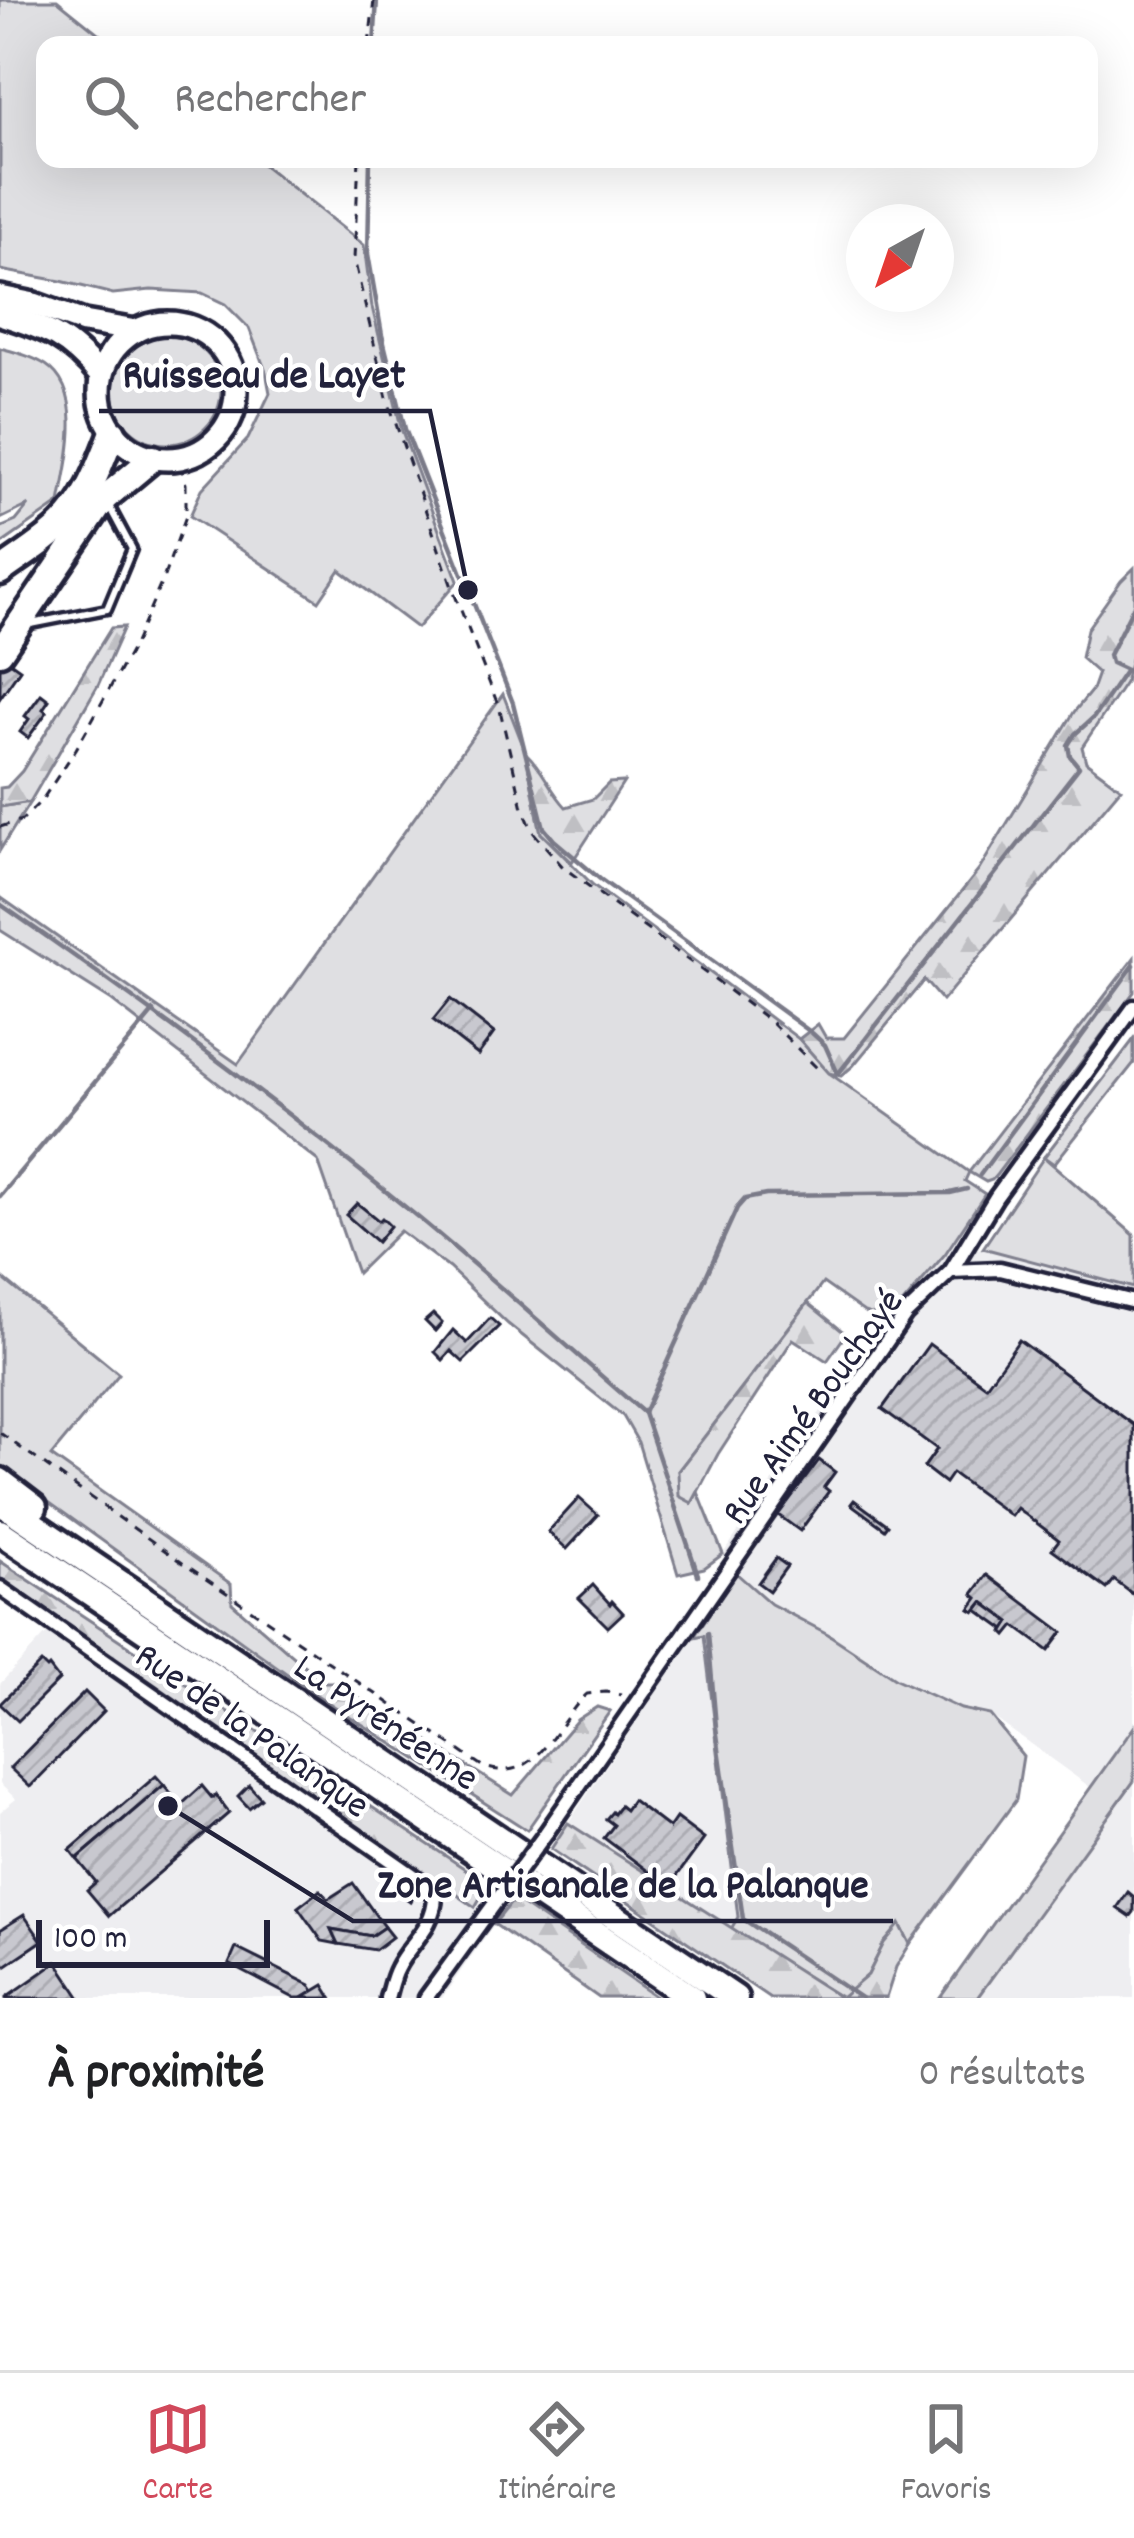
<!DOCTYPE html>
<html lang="fr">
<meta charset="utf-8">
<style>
body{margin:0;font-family:Dekko,sans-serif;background:#f2f2f2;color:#202124}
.compass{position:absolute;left:846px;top:204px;width:108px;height:108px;border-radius:50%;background:#fff;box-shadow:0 12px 48px #0002;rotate:220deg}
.scale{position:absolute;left:36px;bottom:30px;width:234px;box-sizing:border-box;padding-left:12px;border:6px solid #22223b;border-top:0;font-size:33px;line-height:42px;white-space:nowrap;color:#22223b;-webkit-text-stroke:9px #fff;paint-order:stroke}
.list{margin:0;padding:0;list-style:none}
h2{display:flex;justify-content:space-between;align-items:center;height:156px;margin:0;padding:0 48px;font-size:51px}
h2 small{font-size:39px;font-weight:400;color:#757577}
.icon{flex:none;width:66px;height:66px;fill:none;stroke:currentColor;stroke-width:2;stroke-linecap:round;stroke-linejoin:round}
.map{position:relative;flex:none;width:1134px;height:1998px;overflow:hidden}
.search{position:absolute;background:#fff;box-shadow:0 12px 48px #0002;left:36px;right:36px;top:36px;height:132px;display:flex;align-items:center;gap:30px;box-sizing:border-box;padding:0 42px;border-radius:24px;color:#757577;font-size:45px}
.sheet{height:372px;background:#fff}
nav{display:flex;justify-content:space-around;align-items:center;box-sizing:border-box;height:168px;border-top:3px solid #e0e0e0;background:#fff;font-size:33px;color:#757577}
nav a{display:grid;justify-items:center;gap:6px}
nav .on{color:#d1495b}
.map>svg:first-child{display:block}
.built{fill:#eeeef1}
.green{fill:#dfdfe2;stroke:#80808e;stroke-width:3}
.forest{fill:url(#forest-firs);stroke:#80808e;stroke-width:3}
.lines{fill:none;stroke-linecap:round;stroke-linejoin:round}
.stream{stroke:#7a7a88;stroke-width:4.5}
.building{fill:url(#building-hatch);stroke:#22223b;stroke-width:3}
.service-casing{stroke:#22223b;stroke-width:15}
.minor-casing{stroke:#22223b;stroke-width:21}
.primary-casing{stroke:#22223b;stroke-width:30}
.motorway-casing{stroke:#22223b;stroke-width:33}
.path{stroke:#22223b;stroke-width:3;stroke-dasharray:9 9;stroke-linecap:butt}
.service{stroke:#fff;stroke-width:6}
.minor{stroke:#fff;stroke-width:12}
.primary{stroke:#fff;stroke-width:21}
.motorway{stroke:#fff;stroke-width:24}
.minor-bridge-casing{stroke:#22223b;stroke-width:21;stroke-linecap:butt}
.minor-bridge{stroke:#fff;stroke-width:12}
.labels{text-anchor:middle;stroke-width:9;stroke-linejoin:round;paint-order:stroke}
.street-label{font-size:39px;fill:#22223b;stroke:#fff}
.leader{fill:none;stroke:#22223b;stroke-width:4.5}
.callout-dot{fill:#22223b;stroke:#fff;stroke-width:4.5}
.callout-label{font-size:42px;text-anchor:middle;font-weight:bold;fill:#22223b;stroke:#fff;stroke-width:9;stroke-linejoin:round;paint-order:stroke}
</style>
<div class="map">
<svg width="1134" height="1998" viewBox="0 0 1134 1998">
<defs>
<pattern id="forest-firs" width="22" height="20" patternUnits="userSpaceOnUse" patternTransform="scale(3)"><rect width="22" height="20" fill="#dfdfe2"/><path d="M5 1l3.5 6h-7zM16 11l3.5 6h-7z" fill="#bfbfc3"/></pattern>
<pattern id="building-hatch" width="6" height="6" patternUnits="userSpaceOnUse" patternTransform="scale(3)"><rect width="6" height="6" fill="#c8c8cf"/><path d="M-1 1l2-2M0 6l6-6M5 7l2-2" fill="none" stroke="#acacb3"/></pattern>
</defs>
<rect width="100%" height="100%" fill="#fff"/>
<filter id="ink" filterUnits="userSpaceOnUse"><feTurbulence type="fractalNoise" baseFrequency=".00833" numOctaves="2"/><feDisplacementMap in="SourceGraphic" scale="24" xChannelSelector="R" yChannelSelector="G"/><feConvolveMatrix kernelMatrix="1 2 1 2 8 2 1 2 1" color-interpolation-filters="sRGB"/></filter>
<g filter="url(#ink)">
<!-- built -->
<g class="built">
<path d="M983,1248l151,40v439l-44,60 -100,-72 -29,-6 -65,-30 -68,-45 -57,-30 -35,-31 -13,-19 124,-181 42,-53 56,-66z"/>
<path d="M59,1620l416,287 19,17 -52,74h-442v-186l16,-13 -16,-15v-100z"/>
<path d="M704,1634l34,284 -7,11 -163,-106 126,-186z"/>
<path d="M1134,1781v217h-157z"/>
</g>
<!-- green -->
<g class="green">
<path d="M0,0h57l56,45h-68v114h211l108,86 8,62 30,124 56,150 -41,47 -77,-58 -21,31 -129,-85 12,-27 46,-50 22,-46 -4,-21 -17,-44 -24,-24 -23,-11 -51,-3 -38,4 -52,-13 -61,-11z"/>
<circle cx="167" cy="390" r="54"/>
<path d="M0,348c15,4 32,8 46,17 41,27 21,99 14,138l-60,42v-17l16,-7 13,-16 -29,14z"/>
<path d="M503,694l23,59 15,80 52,52 206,154 30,34 140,99 -4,9 20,13 -40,60 -56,66 -25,-8 -41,-29 -145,188 14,32 6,-11 25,62 -19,14 -26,6 -40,-132 -15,-26 -115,-92 -59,-56 -49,-37 -43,42 -39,-112 -206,-160 -112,-71v-33l238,167z"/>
<path d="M30,802l-30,48v-43z"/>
<path d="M1044,1157l90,78v53l-151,-40z"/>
<path d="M0,1276l119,98 -68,82 180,128 1,19 91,79 -8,12 -315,-227z"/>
<path d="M736,1573l35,31 57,30 68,45 65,30 29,6 33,41 -7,44 -106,144 -9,-18 -17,17 -16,32 -26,23 -111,-69 7,-12 -34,-282 -10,2z"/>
<path d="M1134,1727v54l-157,217h-37z"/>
</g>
<!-- forest -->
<g class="forest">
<path d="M1134,568v79l-9,36 -43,64 4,15 35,26 -179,213 -18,-21 -71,86 -12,10 -12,-3 -30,-34 19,-15 8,14h18l135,-168 95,-158 18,-22 6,-17 -17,-15 6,-29 34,-48z"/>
<path d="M124,627l-26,58 -68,117 -30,5v-19l7,-1 15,-16 89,-143z"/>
<path d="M526,753c17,16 24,37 40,54l27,-8 16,-16 15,-1 -52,80 -31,-29z"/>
<path d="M1134,958v34l-137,182 -5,6 -6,2 -17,-10z"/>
<path d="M1134,1039v24l-80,101 -10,-7z"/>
<path d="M808,1303l38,31 -19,27 -34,-22 -75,115 -26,49 -13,-7 -1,-25z"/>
<path d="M0,1561l488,323 -13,23 -475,-327z"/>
<path d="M323,1682h10l180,113 64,-75 20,-13 13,4 -83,119 -212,-136z"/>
<path d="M568,1823l273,175 27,-23 16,-32 16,-19 10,20 -14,23 -10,31h-116l-219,-149z"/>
<path d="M514,1899l144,99h-59l-105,-74z"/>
</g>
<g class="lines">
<!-- stream -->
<g class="stream">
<path d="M374,45l3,-45"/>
<path d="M370,159l-2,95 14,81 23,94 108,274 31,125 10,12 46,39 212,154 13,12 13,29 241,-307 -9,-11 -2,-11 7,-11 19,-17 32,-47 -15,-7 -2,-8 25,-50"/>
<path d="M0,904c140,97 277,198 409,306 80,65 156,135 235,203"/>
<path d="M980,1175l154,-210"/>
<path d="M0,1196l154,-185"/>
<path d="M644,1413l93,-205 8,-9 21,-4 184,-2 17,-4"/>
<path d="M644,1413l54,162"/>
<path d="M708,1633l8,94 27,192 118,79"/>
</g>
</g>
<!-- building -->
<g class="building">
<path d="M0,655l20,14 -20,29z"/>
<path d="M41,694l8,6 -6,9 4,3 -19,26 -8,-6 9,-13 -4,-3z"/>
<path d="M450,999l44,34 -16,22 -45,-35z"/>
<path d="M357,1203l22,18 3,-3 8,8 -13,16 -31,-27z"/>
<path d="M433,1314l9,9 -7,8 -10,-10z"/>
<path d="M490,1318l9,8 -36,36 -12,-11 -8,9 -8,-8 18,-22 14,13z"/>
<path d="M1019,1340l115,85v170l-20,-15 -7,9 -55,-40 7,-9 -42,-32 -6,8 -59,-43 -7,10 -21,-16 13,-18 -55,-40 47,-65 57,42z"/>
<path d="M819,1460l16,12 -11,15 5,4 -29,40 -22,-16z"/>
<path d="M579,1498l19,17 -31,34 -19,-17z"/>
<path d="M854,1500l34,25 -3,4 -34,-25z"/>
<path d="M776,1558l11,8 -18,25 -11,-8z"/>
<path d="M987,1575l76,57 -14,19 -34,-25 -8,10 -4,-4 7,-10 -27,-20 -8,10 -5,-3 8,-11 -5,-4z"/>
<path d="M593,1585l17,19 2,-3 11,12 -15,14 -29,-29z"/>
<path d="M983,1602l27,20 -5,8 -28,-20z"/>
<path d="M41,1663l6,6 2,-2 10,13 -41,41 -18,-17z"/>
<path d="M85,1692l19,19 -74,76 -20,-19z"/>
<path d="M156,1776l8,9 -87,74 -7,-9z"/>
<path d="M164,1785l17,20 21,-19 10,12 3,-3 14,18 -120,103 -22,-26 9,-8 -19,-23z"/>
<path d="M249,1785l12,13 -12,10 -11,-12z"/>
<path d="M632,1800l37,28 7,-10 28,21 -35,48 -65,-49 10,-13 -8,-6 6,-7 2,2 6,-8 5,4z"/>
<path d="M391,1880l22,16 -3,5 -22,-16z"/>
<path d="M353,1883l31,44 -13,9 -40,-7 7,15 -16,-3 -24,-34 22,-17 8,9z"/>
<path d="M1128,1892l6,5v15l-4,5 -13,-9z"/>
<path d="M24,1915l18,26 -37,25 -5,-8v-28z"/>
<path d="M384,1927l8,10 -17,13 -37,-6 -7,-15 40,7z"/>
<path d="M236,1948l74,37 4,6 -10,7h-10l-65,-34z"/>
<path d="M57,1962l24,36h-74v-1z"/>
<path d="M324,1985l8,13h-27l-1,-1z"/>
</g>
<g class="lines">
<!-- service casing -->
<g class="service-casing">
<path id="service" d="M31,624l76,-15 25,-60 -23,-43"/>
</g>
<!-- minor casing -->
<g class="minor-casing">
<g id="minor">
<path d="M951,1271l45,-74 138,-190"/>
<path d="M0,1588l414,288 21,20c-1,32 -25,46 -38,72 -5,9 -7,20 -10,30"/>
<path d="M546,1833l359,-518 46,-44 49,-2 134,33"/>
<path d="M426,1998l53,-73"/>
</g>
</g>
<!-- primary casing -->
<g class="primary-casing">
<g id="primary">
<path d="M0,297l34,7 50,18 52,9"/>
<path d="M0,314c48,15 68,23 101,62"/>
<circle cx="168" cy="391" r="68"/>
</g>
</g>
<!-- motorway casing -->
<g class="motorway-casing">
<g id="motorway">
<path d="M0,572c20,-15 44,-29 62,-47 27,-26 38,-60 51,-93"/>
<path d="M0,652l105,-154 48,-40"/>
<path d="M0,1481l34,26"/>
<path d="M0,1502l735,496"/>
<path d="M0,1532l692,466"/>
</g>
</g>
<!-- path -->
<g class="path">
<path d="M369,45l5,-45"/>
<path d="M359,159l-5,100 33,139 66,192 47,120 23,98 10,24 30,35 208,155 51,51"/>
<path d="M0,827l22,-7 20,-20 34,-51 59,-106 28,-64 23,-63v-32l-8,-27"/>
<path d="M0,1433l184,131 298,202c56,21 72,-42 105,-72l19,-2 15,3"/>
</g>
<!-- service -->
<use href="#service" class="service"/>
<!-- minor -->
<use href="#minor" class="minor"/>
<!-- primary -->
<use href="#primary" class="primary"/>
<!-- motorway -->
<use href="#motorway" class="motorway"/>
<!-- minor-bridge casing -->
<g class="minor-bridge-casing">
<path id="minor-bridge" d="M479,1925l67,-92"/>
</g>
<!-- minor-bridge -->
<use href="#minor-bridge" class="minor-bridge"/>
</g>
</g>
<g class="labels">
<!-- street labels -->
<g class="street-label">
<text transform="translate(810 1405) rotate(-54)" y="14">Rue Aimé Bouchayé</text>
<text transform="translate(388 1720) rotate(34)" y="14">La Pyrénéenne</text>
<text transform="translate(254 1728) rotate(35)" y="14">Rue de la Palanque</text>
</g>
</g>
<!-- callouts -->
<path class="leader" d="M468 590L430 411H99M168 1806L353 1921H893"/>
<g class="callout-dot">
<circle cx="468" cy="590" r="12"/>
<circle cx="168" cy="1806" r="12"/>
</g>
<g class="callout-label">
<text x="264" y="387">Ruisseau de Layet</text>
<text x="623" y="1897">Zone Artisanale de la Palanque</text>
</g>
</svg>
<svg class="compass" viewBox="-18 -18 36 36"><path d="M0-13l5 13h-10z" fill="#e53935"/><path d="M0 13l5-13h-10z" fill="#757577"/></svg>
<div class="scale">100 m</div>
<div class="search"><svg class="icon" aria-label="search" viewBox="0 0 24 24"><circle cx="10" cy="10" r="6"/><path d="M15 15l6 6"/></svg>Rechercher</div>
</div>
<section class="sheet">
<h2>À proximité<small>0 résultats</small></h2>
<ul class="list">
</ul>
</section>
<nav>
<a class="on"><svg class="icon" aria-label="map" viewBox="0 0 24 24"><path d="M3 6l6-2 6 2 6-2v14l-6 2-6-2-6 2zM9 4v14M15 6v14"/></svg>Carte</a>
<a><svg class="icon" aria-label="directions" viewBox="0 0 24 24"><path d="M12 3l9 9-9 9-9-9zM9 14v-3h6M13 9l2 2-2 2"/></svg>Itinéraire</a>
<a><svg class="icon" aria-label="saved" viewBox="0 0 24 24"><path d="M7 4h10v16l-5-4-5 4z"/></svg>Favoris</a>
</nav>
